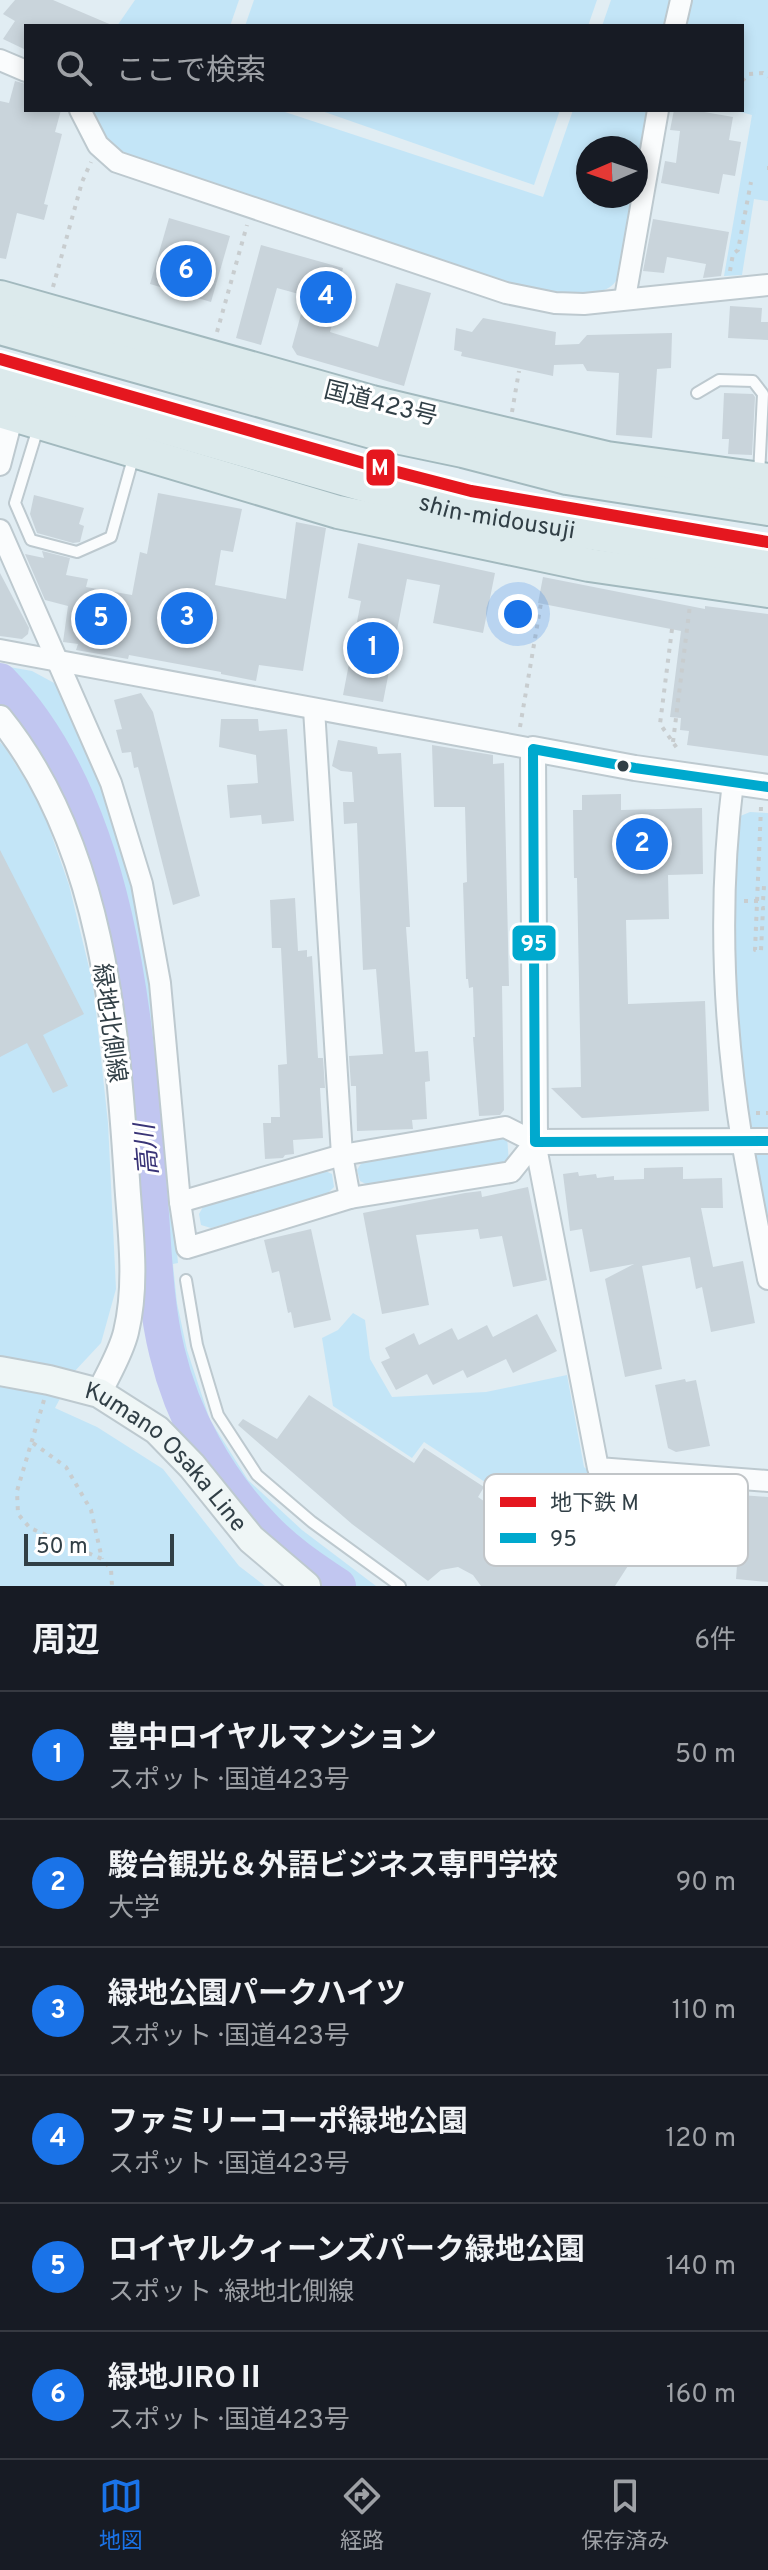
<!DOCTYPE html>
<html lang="ja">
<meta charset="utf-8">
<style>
body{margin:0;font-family:Overpass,"Noto Sans JP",sans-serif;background:#20242c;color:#f1f3f6}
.compass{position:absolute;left:576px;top:136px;width:72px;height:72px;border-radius:50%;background:#171b24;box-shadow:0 4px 12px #0003;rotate:268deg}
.scale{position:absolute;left:24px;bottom:20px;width:150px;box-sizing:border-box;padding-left:8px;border:4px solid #313f46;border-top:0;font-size:22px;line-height:28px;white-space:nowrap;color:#313f46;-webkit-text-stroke:6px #fff;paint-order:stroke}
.you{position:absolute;left:518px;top:614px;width:28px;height:28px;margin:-20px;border:6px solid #fff;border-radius:50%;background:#1a73e8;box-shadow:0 0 0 12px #1a73e833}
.badge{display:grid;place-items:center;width:52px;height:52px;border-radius:50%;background:#1a73e8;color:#fff;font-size:26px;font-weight:700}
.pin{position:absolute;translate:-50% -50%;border:4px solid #fff;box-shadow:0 2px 8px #0006}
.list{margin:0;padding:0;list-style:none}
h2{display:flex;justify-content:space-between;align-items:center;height:104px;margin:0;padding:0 32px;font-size:34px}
h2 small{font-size:26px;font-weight:400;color:#9ea1a6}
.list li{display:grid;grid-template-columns:52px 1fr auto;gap:24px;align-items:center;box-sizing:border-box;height:128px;padding:0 32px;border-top:2px solid #363941}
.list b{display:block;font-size:30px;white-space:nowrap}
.list p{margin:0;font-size:26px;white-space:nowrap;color:#9ea1a6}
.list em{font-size:26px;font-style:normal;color:#9ea1a6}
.icon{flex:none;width:44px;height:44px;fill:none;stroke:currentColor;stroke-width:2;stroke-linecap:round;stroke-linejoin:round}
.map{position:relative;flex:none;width:768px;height:1586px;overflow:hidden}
.search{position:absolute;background:#171b24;box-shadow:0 4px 12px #0003;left:24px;right:24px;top:24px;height:88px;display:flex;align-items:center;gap:20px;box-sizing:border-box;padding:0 28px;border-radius:0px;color:#9ea1a6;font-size:30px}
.sheet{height:872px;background:#171b24}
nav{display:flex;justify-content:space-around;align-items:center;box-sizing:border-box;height:112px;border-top:2px solid #363941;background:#171b24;font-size:22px;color:#9ea1a6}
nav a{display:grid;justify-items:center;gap:4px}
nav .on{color:#1a73e8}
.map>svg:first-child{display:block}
.green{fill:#c3e5f7}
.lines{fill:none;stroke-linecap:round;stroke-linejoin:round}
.river{stroke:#c1c6f0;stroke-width:36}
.building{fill:#c9d4db}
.service-casing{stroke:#bdc9cf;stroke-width:14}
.minor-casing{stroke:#bdc9cf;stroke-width:24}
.tertiary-casing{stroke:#bdc9cf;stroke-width:28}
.secondary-casing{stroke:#bdc9cf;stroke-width:32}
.trunk-casing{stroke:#a2b9be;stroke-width:36}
.path{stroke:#c8cdcf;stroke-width:4;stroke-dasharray:4 6;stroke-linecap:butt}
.service{stroke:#fafcfd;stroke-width:10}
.minor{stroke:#fafcfd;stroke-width:20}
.tertiary{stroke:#fafcfd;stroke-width:24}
.secondary{stroke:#eff6f6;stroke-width:28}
.trunk{stroke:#dceaec;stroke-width:32}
.bus-1-casing{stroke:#fff;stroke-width:16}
.bus-1{stroke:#00a9ce;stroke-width:10}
.metro-1-casing{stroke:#fff;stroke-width:18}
.metro-1{stroke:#e5171f;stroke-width:12}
.bus-dot{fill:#313f46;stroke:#fff;stroke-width:3}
.labels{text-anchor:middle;stroke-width:6;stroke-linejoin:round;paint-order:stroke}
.street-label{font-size:24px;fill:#313f46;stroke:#fff}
.water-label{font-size:26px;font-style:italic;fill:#393477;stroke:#fff}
.key{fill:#fff;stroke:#c1c5c8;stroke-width:2}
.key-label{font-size:22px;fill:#313f46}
.line-badge{stroke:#fff;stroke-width:3}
.badge-label{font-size:22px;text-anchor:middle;font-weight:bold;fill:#fff}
</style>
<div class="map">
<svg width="768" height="1586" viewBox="0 0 768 1586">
<rect width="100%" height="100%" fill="#e1edf3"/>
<!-- green -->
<g class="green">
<path d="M135,0h104l-9,26h-113z"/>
<path d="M254,0h343l-9,26h-343z"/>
<path d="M611,0h59l-5,26h-63z"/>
<path d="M687,0h81v201l-14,-2 -12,76 -18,1 28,-161 -19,-5h9v-84h-60z"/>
<path d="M91,110h188l264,87 30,-87h76l-13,70v-32h-48v48h45c-3,15 -11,77 -17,85 -17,25 -82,6 -107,1l-385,-126 -17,-16z"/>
<path d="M319,110h241l-26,75z"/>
<path d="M4,666l28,5 24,13 48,102 31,100 17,95 26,282 -5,1 4,39 10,47 23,70 38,60 54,50 74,56c-8,0 -17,0 -24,0 -15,-2 -53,-33 -65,-44 -69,-59 -111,-147 -123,-237 -5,-41 -6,-84 -10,-127 -4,-62 -10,-124 -20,-186 -3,-22 -5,-45 -10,-66 -20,-90 -57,-188 -124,-253z"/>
<path d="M0,742l6,7 35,56 28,80 24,99 15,139 8,166 -15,54 -27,29 -19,36 42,19 66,42 76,97 26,20h-265z"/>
<path d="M750,812l18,1v418c-15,-78 -27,-157 -32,-236 -3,-60 0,-119 2,-178z"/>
<path d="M507,1136l2,27 -139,23 -10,-5 -3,-11 5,-8z"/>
<path d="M321,1169l11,5 2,13 -8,8 -115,33 -10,-3 -2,-11 5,-9z"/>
<path d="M353,1313l12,7 5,39 22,38 94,-5 81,-17 17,92 23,21 -43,64 -80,-56 4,-12 -64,-42 -12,16 -79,-52 -11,-68 16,-8z"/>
</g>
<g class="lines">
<!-- river -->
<path class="river" d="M0,681c121,125 136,343 149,508 5,54 5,111 18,163 15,64 50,127 95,174 22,24 49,42 76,60"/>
</g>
<!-- building -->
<g class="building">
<path d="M15,0h38l61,26h-88v24l-23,-11 12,-18 -12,-7z"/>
<path d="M15,81l11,3v26h35l-6,22 7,2 -18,70 4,1 -4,15 -27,-7 -11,46 -6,-1v-157l9,2z"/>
<path d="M674,110h19l40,7 -4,23 12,2 -6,34 -12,-2 -4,20 -58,-11 4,-22 11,2 4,-32 -10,-1z"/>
<path d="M169,218l61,18 -19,66 -61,-18z"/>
<path d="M653,219l76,13 -8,44 -18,2 3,-14 -39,-7 -3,16 -21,-2z"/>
<path d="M261,245l82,23 -5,21 4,1 -12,42 48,15 18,-64 35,10 -27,93 -107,-31 -5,-8 14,-51 -29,-8 -16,57 -25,-7z"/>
<path d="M730,306l32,2 -1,14h7v18l-40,-2z"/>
<path d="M483,318l73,14 -1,13 24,-1 8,-9 85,-2 -1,35 -14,1 -5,69 -36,-3 3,-62 -32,-2 -4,-7 -29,1 -1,11 -92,-20 1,-4 -8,-2 2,-22 16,4z"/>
<path d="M724,393l29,1 2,3 -3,58 -24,-1 1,-15h-7z"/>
<path d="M158,493l84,16 -9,43 -12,-2 -6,35 71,14 10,-77 30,6 -23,143 -44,-6 -3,16 -35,-7v-2l-92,-17 -1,4 -52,-9 2,-6 -15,-2 5,-36 -23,-6 -20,-46 19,4 -2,-7 28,7 -4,17 22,4 -2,8 46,8 8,-43 7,2z"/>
<path d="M34,495l50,13 -5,16 5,2 -4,16 -7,1 -36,-10 -7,-19z"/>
<path d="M358,543l137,30 -12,60 -50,-10 7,-38 -33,-6 -24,123 -40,-7 18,-94 -13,-3z"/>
<path d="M0,573l29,55 -1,6 -6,5 -22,-3z"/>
<path d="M543,577l162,32v-3l63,8v142l-81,-11 2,-14 -9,-1 1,-12 -11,-1 11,-86 -143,-28z"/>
<path d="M141,693l12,19 47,184 -27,9 -35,-138 -4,1 -3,-16 -9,1 -6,-23 6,-1 -8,-29z"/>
<path d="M221,719h37l1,12 28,-2 7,92 -32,3 -1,-9 -31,3 -3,-33 31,-2 -2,-28 -37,-8z"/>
<path d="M338,740l39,7 1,7 23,-1 9,174h-4l9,125 13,-1 2,30 -5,1 2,37 -15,1 1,9 -56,2 -1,-45h-5l-2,-30 34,-2 -7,-85 -13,1 -6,-147 -13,1 -1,-22h11l-2,-30 -11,-1 -9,-5z"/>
<path d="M432,745l61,10v9l11,-1 5,223h-7l2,124 -4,5 -21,1 -6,-79h2l-2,-50 -4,1 -1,-9h-2l-3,-96 4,-1 -2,-75h-31z"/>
<path d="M621,794v16l81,-2 1,66 -35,1 1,44 -43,1 2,84 77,-3 4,110 -127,7 -31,-30 30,-1 -4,-209h-3l-1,-68h9v-15z"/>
<path d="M0,850l84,164 -41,21 25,51 -15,7 -26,-50 -27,14z"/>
<path d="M295,898l3,53 9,-1v7l5,-1 6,102h5l2,30h-5l3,50 -30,2 1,14 -9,1 -2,3 -18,1 -2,-36h8v-6h9l-2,-52 9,-1 -6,-116h-9l-2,-48z"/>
<path d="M683,1167v12l39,-1 1,30h-22l12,59 30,-6 12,62 -44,9 -9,-45 -6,2 -6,-32 -48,9 20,103 -37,8 -20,-98 29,-15 -44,8 -8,-43 -12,2 -7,-57 15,-2 1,4 17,-2 1,4 17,-2v4l30,-1v-11z"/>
<path d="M528,1187l19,93 -34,7 -11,-51 -22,3 -2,-10 -62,6 13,70 -47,9 -19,-101 102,-20 16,-2 1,6z"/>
<path d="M311,1229l20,91 -37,8 -3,-16 -3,1 -9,-42 -7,2 -8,-33z"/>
<path d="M537,1314l20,37 -44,22 -7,-14 -39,19 -4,-8 -30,15 -6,-11 -31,16 -15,-28 9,-4 -5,-10 29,-15 5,12 33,-17 6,12 29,-15 6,12z"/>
<path d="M685,1379l1,3 10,-2 14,66 -34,6 -8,-4 -13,-63z"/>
<path d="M309,1395l105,68 10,-15 60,39 -6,10 88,62 43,-65 46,30 -40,62h-134l-8,-11 -15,-8 -17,3 -13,11 -76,-57 -114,-99 5,-6 34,20z"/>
<path d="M701,1492l67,5v85l-32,-3 2,-26 -37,-3 3,-35 -35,-3 2,-16 30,2z"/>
</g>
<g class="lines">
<!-- service casing -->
<g class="service-casing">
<g id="service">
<path d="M697,393l22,-13 34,1 10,13 -4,81"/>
<path d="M38,428l-23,75 16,37 46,12 34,-15 23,-82"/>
<path d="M186,1280l11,65 21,70 39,60 55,47 88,64"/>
</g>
</g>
<!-- minor casing -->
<g class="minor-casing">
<g id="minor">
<path d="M675,26l6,-26"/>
<path d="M0,60l26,11"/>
<path d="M80,110l18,35 19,17 389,131 49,10 29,1 184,-19"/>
<path d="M625,298l33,-188"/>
<path d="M0,465l13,-50"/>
<path d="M0,530l111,253 31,101 18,99 20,219 7,46 163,-50 161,-26 24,-30"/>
<path d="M0,650l533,99"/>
<path d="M314,709l28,446 8,43"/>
<path d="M733,782c-15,119 -10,241 9,359 8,46 17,92 26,138"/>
<path d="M535,1142l63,326 170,13"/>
<path d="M180,1202l162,-47 163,-28 30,15"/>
</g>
</g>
<!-- tertiary casing -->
<g class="tertiary-casing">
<g id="tertiary">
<path d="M0,718c102,126 117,306 127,462 3,50 11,102 -1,152 -5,21 -18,42 -27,61"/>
<path d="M768,787l-133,-19 -102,-19 2,393 233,-1"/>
</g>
</g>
<!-- secondary casing -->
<g class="secondary-casing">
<g id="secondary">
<path id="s1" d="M0,1371l49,9 50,13 58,37 35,36 59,73 55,47"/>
</g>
</g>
<!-- trunk casing -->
<g class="trunk-casing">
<g id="trunk">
<path d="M0,297l372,105 235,56 161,22"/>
<path d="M0,328l372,104 91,19 104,27 201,31"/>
<path id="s2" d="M0,380l454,131 314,51"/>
<path d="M0,411l338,101 251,53 179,26"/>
</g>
</g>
<!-- path -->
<g class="path">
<path d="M742,81l7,-7 14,-1 5,4"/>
<path d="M767,168h1"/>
<path d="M730,271l3,-17 5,-4 13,-68"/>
<path d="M53,287l29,-105 9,-20"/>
<path d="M217,332l30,-107"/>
<path d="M512,412l7,-41"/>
<path d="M672,629l-12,95 17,24"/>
<path d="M520,727l21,-124"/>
<path d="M673,742l17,-137"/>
<path d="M761,807l-6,143 6,1 2,-43h5"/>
<path d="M744,901h19l1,-15h4"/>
<path d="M756,1113h12"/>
<path d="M44,1400l-27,91 1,23 12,14 72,31 9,10 1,17"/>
<path d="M33,1443l33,24 25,43 11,49"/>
</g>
<!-- service -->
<use href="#service" class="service"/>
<!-- minor -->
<use href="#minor" class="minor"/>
<!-- tertiary -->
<use href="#tertiary" class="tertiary"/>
<!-- secondary -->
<use href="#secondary" class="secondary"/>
<!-- trunk -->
<use href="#trunk" class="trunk"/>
<!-- bus-1 casing -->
<g class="bus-1-casing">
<path id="bus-1" d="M768,787l-133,-19 -102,-19 2,393 233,-1"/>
</g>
<!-- bus-1 -->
<use href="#bus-1" class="bus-1"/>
<!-- metro-1 casing -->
<g class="metro-1-casing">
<path id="metro-1" d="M0,359l374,107 97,25 297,51"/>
</g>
<!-- metro-1 -->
<use href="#metro-1" class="metro-1"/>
</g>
<!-- markers -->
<circle class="bus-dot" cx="623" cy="766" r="7"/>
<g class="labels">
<!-- street labels -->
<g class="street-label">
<text transform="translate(381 403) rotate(14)" y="8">国道423号</text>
<text dy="8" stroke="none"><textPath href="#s2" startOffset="516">shin-midousuji</textPath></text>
<text transform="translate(110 1023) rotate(82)" y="8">緑地北側線</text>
<text dy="8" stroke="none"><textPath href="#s1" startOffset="194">Kumano Osaka Line</textPath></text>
</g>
<!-- water labels -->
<g class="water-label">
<text transform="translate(146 1150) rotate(-95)" y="9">高川</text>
</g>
</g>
<!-- legend -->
<rect x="484" y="1474" width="264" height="92" rx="12" class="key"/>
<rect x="500" y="1497" width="36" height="10" fill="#e5171f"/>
<rect x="500" y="1533" width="36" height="10" fill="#00a9ce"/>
<g class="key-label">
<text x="550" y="1510">地下鉄 M</text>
<text x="550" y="1546">95</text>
</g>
<g class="line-badge">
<rect x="365" y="448" width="31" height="39" rx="8" fill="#e5171f"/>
<rect x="511" y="924" width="46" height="38" rx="8" fill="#00a9ce"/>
</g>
<g class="badge-label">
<text x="380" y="475">M</text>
<text x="534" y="951">95</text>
</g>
</svg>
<svg class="compass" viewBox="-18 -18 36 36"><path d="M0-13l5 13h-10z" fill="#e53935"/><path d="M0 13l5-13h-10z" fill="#9ea1a6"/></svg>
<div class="scale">50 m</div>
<div class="you"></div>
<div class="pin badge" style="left:373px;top:648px">1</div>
<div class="pin badge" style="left:642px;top:844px">2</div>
<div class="pin badge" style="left:187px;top:618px">3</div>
<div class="pin badge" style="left:326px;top:297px">4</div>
<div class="pin badge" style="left:101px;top:619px">5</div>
<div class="pin badge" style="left:186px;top:271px">6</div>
<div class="search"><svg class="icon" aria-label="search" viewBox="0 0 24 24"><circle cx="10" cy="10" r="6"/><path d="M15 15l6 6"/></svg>ここで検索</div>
</div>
<section class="sheet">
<h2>周辺<small>6件</small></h2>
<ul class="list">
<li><span class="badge">1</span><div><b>豊中ロイヤルマンション</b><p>スポット · 国道423号</p></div><em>50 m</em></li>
<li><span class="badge">2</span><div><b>駿台観光＆外語ビジネス専門学校</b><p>大学</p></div><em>90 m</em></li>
<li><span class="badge">3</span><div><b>緑地公園パークハイツ</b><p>スポット · 国道423号</p></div><em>110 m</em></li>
<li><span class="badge">4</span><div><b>ファミリーコーポ緑地公園</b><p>スポット · 国道423号</p></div><em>120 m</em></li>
<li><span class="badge">5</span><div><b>ロイヤルクィーンズパーク緑地公園</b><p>スポット · 緑地北側線</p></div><em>140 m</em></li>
<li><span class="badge">6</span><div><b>緑地JIROⅡ</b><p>スポット · 国道423号</p></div><em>160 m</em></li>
</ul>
</section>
<nav>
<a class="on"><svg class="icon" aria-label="map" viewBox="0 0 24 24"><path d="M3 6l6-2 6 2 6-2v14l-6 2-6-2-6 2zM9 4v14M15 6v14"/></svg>地図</a>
<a><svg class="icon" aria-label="directions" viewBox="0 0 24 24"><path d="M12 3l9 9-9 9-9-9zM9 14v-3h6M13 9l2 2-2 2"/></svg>経路</a>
<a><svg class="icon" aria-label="saved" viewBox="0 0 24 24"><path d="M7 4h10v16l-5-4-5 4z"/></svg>保存済み</a>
</nav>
